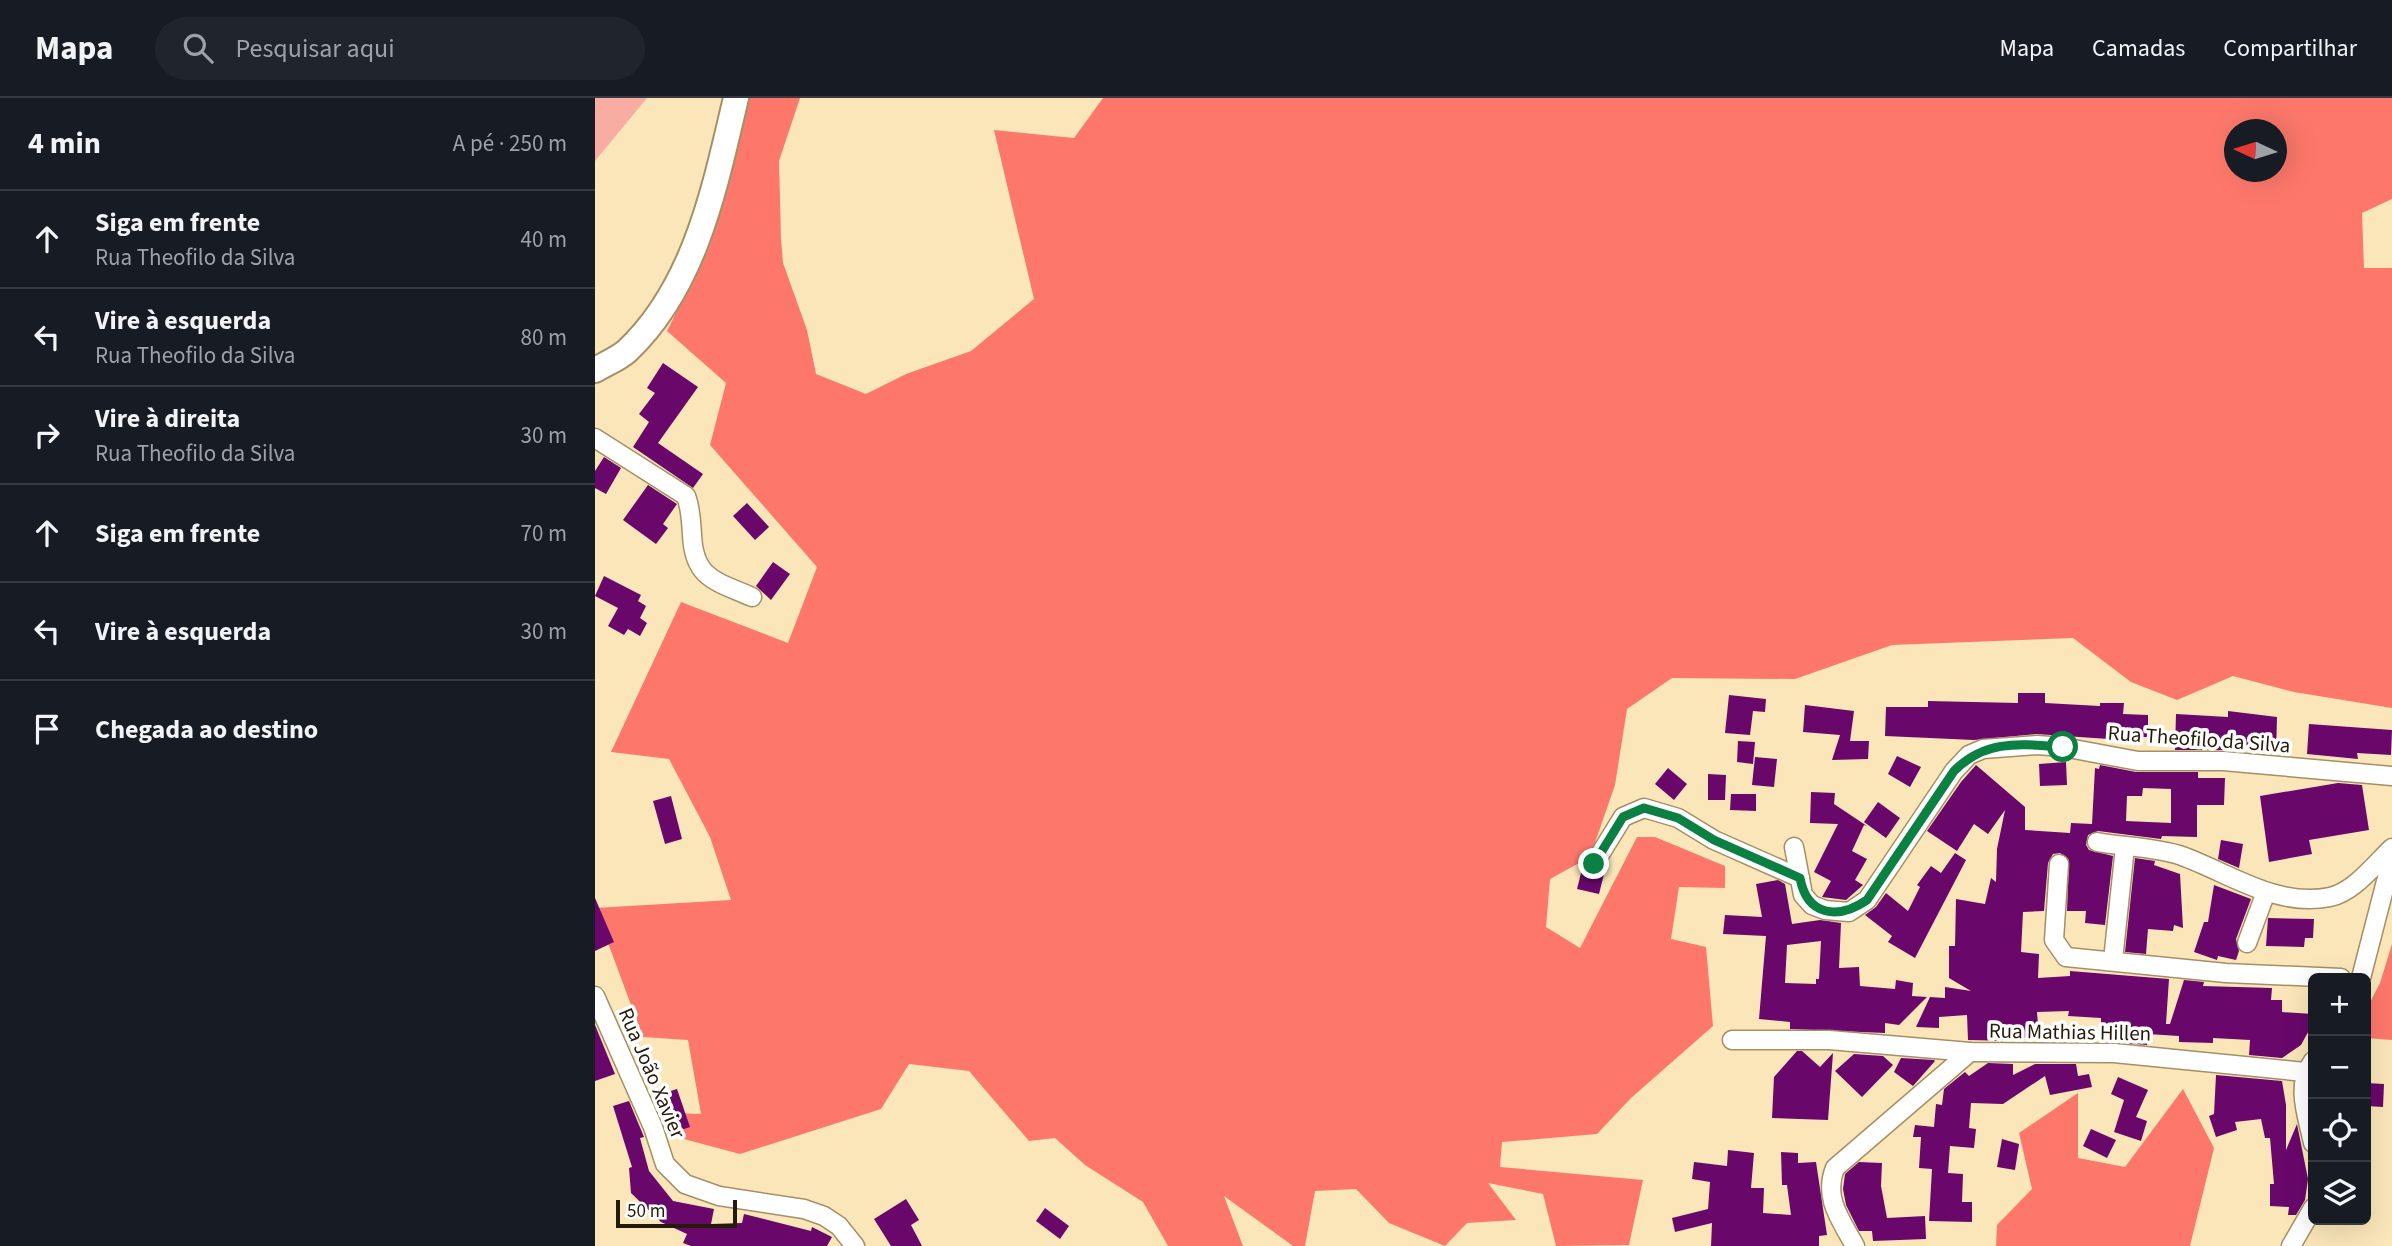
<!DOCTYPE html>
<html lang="pt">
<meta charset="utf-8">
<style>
body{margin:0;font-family:"Source Sans 3",sans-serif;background:#20242c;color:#f1f3f6}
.controls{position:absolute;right:21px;bottom:21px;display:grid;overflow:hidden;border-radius:10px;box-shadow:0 7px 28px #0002}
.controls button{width:63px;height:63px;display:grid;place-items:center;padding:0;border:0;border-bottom:2px solid #363941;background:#171b24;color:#f1f3f6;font:35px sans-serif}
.compass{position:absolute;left:1629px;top:21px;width:63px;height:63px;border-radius:50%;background:#171b24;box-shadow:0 7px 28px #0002;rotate:274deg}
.scale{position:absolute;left:21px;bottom:18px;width:121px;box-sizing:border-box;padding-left:7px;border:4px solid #241c0b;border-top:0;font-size:19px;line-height:24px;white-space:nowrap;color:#241c0b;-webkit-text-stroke:5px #fff;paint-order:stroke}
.stop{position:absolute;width:21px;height:21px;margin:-16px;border:5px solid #0b8043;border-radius:50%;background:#fff}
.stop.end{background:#0b8043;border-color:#fff;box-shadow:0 2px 7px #0008}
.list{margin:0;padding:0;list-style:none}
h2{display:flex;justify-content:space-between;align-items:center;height:91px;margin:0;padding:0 28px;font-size:30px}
h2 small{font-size:23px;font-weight:400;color:#9ea1a6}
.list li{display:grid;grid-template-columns:46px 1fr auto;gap:21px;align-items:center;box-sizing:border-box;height:98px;padding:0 28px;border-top:2px solid #363941}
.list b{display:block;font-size:26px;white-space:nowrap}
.list p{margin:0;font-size:23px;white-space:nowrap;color:#9ea1a6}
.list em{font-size:23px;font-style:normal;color:#9ea1a6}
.icon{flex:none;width:38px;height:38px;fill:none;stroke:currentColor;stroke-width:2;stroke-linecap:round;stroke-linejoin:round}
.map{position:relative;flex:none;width:1797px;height:1148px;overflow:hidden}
header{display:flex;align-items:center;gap:42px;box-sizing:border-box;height:98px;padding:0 35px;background:#171b24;border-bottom:2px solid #363941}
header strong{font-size:33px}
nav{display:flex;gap:38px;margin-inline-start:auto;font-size:24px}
.search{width:490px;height:63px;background:#20242c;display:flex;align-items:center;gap:18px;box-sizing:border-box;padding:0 24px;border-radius:38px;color:#9ea1a6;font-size:26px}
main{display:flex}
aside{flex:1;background:#171b24}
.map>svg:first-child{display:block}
.green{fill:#f9aca2}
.forest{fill:#fd786b;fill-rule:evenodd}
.building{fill:#69076b;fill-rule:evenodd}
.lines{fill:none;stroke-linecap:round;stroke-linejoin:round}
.street-casing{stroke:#a39065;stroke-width:21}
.secondary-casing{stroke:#a39065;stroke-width:28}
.street{stroke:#fff;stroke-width:18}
.secondary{stroke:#fff;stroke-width:24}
.route{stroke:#0b8043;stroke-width:9}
.labels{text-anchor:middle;stroke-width:7;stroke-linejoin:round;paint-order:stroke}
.street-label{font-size:21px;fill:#241c0b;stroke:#fff}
</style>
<header>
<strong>Mapa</strong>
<div class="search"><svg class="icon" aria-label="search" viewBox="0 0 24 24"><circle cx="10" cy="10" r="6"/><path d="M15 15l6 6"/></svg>Pesquisar aqui</div>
<nav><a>Mapa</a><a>Camadas</a><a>Compartilhar</a></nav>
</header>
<main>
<aside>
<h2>4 min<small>A pé · 250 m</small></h2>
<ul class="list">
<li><svg class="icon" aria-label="ahead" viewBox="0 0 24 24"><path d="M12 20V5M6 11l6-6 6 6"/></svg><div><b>Siga em frente</b><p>Rua Theofilo da Silva</p></div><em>40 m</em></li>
<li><svg class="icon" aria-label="left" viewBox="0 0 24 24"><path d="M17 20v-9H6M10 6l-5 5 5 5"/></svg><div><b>Vire à esquerda</b><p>Rua Theofilo da Silva</p></div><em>80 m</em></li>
<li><svg class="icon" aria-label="right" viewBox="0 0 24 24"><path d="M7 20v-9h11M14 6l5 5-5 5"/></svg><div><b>Vire à direita</b><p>Rua Theofilo da Silva</p></div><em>30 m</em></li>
<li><svg class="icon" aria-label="ahead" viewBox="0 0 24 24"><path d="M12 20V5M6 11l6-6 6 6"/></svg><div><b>Siga em frente</b></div><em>70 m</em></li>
<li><svg class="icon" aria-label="left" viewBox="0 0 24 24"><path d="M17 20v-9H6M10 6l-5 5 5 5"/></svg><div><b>Vire à esquerda</b></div><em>30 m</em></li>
<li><svg class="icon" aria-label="arrive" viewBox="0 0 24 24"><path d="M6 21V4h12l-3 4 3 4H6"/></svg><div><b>Chegada ao destino</b></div></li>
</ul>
</aside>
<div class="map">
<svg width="1797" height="1148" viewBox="0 0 1797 1148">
<rect width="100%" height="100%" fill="#fae6b9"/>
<!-- green -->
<path class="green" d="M0,0h52l-52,63z"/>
<!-- forest -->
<g class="forest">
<path d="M151,0h54l-21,63 2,78 2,24 24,67 9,44 50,20 40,-20 65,-23 63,-52 -40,-169 80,8 29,-40h1289v101l-30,14 2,55h28v440l-98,-16 -61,-16 -56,24 -46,-18 -58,-44 -181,7 -97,34 -123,-1 -45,31 -12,76 -25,72 -40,22 -4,48 34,21 57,-111h18l70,29v22l-46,-1 -8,52 35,8 7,79 -82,72 -34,36 -95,8 -2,25 143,13 -14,65 -73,1 -13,-52 -55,-11 28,37 -49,3 -22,23 -56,-23 -33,-34 -41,2 -10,55h-12l-69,-50 19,50h-75l-25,-44 -58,-37 -30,-27 -26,3 -60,-70 -60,-7 -28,45 -141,45 -56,-15 -11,-26 28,1 -13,-74 -45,-3 -48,-129 136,-8 -21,-63 -41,-78 -58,-7 70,-150 107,41 29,-76 -107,-122 16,-62 -59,-52 43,-86zM1640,32h42v42h-42z"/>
<path d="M1797,846v96l-26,-2v-28l14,-27z"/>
<path d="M1588,991l31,59 -24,98h-194l1,-21 35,-36 -13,-56 59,-40v65l47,9z"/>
</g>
<!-- building -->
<g class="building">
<path d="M68,265l35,24 -40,56 45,31 -10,14 -60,-41 16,-25 -10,-8 16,-21 -8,-5z"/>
<path d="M9,359l17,11 -15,26 -11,-6v-17z"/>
<path d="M53,387l29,19 -14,20 5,4 -12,16 -33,-24z"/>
<path d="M152,405l22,24 -14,13 -22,-24z"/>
<path d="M178,464l17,12 -19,26 -15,-14z"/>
<path d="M9,478l37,19 -3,6 8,5 -6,12 7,5 -7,13 -12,-7 -4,6 -16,-9 10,-18 -23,-12z"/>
<path d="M1423,595h27v10l55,3v-3h24l-1,11 25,1v22h-25v3l-87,-6 -62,6 -89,-4 1,-29h42v-6l90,2z"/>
<path d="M1134,597l37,4 -1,13 -12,-1 -3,24 -25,-2z"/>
<path d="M1210,607l49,6 -4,30h19l-1,18 -36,1 8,-25 -37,-3z"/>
<path d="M1633,613l49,6 -1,37 -20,-2v-6l-33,-2v6h-48l1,-36 52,3z"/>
<path d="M1714,626l83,6 -1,25 -34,-2 1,6 -51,-5z"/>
<path d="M1143,643l17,1 -2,22 -16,-2z"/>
<path d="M1302,658l24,11 -11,20 -22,-13z"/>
<path d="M1160,659l22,2 -3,28 -22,-2z"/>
<path d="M1471,664l1,23 -27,1 -1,-22z"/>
<path d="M1381,667l49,42v23l45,3 1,-10 21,1 3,-56 4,1 1,-4 36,7h62v6h27l-1,27h-27v32l-35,-1 -1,3 -63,-8 -10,4 -2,10 3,5 24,6 -8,69 -20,-2 1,-12h-19l2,-51 -9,-7 -7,1 -5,9 -4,48 -21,1 -2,40 18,2 -1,24 32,-2v-5l99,8 -3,45h4l14,-44 20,2 -1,4 69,2 -1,12h11v12l31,2v9l-12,22 -19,13 -33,-3 1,-15 -37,-2v5l-34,-1v-6l-31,-2 -1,11 -23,-2 1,-18 -24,-1v-6l-33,-2 1,-5 -32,1 2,25 -28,1 2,3 -45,-1 -1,-25 -28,2v11l-23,-1 14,-30 15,1v-11l26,4 -22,-13v-32h6l1,-47 29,5 6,-26 5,4 1,-33 8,-39 -17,24 -14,-10 -17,27 -30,-20 34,-49zM1548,690l28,1v34l-45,-2 1,-25h15z"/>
<path d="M1073,670l19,16 -13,16 -19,-16z"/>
<path d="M1113,676l18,1 -1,25h-17z"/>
<path d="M1743,685l24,2 7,45 -60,10 3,14 -43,8 -9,-66z"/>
<path d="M1216,694l24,1 -1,11 33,22 -3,-1 -12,26 15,8 -12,21 8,5 -17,15 -24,-3 9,-16 -17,-9 24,-48 -28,-1z"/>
<path d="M1136,696h25v17l-26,-1z"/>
<path d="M76,698l11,43 -17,5 -12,-43z"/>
<path d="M1283,704l22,16 -14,20 -22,-16z"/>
<path d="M1626,742l22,4 -4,24 -21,-9z"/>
<path d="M1360,755l11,7 -51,98 -27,-16 4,-6 -27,-21 11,-8 10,-14 22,18 12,-24 -3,-2 14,-19 10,7z"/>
<path d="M1540,760l20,3 -1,4 26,9 3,54 -9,-3 -1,6 -25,-2 -2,25 -21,-2z"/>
<path d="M987,771l11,6 11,-1 -5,20 -22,-5z"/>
<path d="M1183,782l7,4 7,40 28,-4 21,3 -2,45 20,-1 1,19 35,3 1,-9 17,3 -1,13 15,1 -28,28 -14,-2v10l-95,-4v-7l-31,-3 7,-83 -43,-2 2,-19 37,2 -6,-33zM1226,843l-2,38h-3v5l-31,-1 2,-38z"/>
<path d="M1619,787l37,14 -15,40 3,12 -3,9 -18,-4 -1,4 -23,-8 10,-30h4z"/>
<path d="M0,800l19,44 -19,9z"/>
<path d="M1673,820l46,1 -1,19h-8l-1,9 -38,-1z"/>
<path d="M0,927l20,49 -20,7z"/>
<path d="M1202,953h5l18,16 13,-14 -5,67 -56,-2 2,-41z"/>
<path d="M1259,956l29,2 10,9 -31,32 -27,-26z"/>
<path d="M1306,960l33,2 1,1 -22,25 -19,-14z"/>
<path d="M1393,965l25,1v11l22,-11h41l2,12 11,-2 3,13 -42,8 -5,-19 -42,28 -32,-1 -2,25 7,1 -2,19 -24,-2 -2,27 15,1 -1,28h10v20l-43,-1 3,-52 -13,-1 2,-31h-8l2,-12 19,2 2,-23 6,1 2,-16 21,-17 4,4z"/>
<path d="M1621,977l66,6 4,24v45l11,-26 11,55 -3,21 -9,15h-8l1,-8 -19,-1v-22h4l-4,-46h-5l-4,-19 -26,3 2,8 -21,7 -7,-21 5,-2z"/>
<path d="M1523,979l30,13 -12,27 11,4 -6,20 -27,-9 10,-32 -13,-6z"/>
<path d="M1771,985l18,1 -1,23 -17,-1z"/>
<path d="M82,991l13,38 -21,7 -17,-37z"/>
<path d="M34,1003l15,36 -4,1 9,33 24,30 41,8 -3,15 31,-1 2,-9 67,17 1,-4 20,10 -5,9h-136l-8,-3 4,-9 -26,-12 -30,-29 -2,-25 3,-1 -19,-61z"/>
<path d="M1496,1031l25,11 -9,18 -24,-12z"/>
<path d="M1407,1041l17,5 -4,26 -18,-3z"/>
<path d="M1133,1052l26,3 -3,35h13l-1,25 28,2 -4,-30h-5l-1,-33 17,1v10l18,-1 11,73 -8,1v10h-108l1,-23 -37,9 -3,-14 36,-9 2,-27 -18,-3 2,-17 33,4z"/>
<path d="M1264,1064l23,1 -1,23 6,32 38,-2 1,23 -53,2 -1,-10h-13l-13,-26 -3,-16 2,-15z"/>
<path d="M311,1101l13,21 -8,5 11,21h-31l-17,-27z"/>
<path d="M450,1110l24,18 -9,13 -24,-18z"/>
</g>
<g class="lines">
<!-- street casing -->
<g class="street-casing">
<g id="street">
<path d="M0,340l91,58c5,13 5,25 6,39 2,44 24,46 60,62"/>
<path d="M1502,744c27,5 59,5 85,14 47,17 95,52 148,41 24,-5 45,-33 62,-49"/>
<path d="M1199,749l9,48 9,10 13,5 24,2 18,-12 87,-129 15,-16 14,-6 54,-4 26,2 75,14h85l169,15"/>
<path d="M999,766l29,-47 21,-9 34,10 36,22 86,38"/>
<path d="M1464,766l-5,76 12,17 160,16 115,5"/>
<path d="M1652,845l19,-51"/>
<path d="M1518,862l12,-113"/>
<path d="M1766,880l31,-120"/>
<path d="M0,898l58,131 12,37 20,20 34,12 85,13 20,7 15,10 16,20"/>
<path d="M1137,942h97l141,12 144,1 191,19"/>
<path d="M1718,963c-18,25 -6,53 0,82"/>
<path d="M1260,1148c-14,-26 -32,-48 -20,-78l135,-116"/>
<path d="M1696,1148l22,-38"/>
</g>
</g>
<!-- secondary casing -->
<g class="secondary-casing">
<path id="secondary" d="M0,272c10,-6 23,-11 32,-19 69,-65 88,-165 109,-253"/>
</g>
<!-- street -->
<use href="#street" class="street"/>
<!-- secondary -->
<use href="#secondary" class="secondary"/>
</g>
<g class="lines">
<!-- route -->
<path class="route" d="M999,766l29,-47 21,-9 34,10 36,22 86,38c7,38 38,42 67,22l87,-129c32,-32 66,-27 109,-24"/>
</g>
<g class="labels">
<!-- street labels -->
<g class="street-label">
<text transform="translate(1604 641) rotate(4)" y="7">Rua Theofilo da Silva</text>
<text transform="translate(1475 934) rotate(1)" y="7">Rua Mathias Hillen</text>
<text transform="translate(57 975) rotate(67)" y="7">Rua João Xavier</text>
</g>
</g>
</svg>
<div class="controls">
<button>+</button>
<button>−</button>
<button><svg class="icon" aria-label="locate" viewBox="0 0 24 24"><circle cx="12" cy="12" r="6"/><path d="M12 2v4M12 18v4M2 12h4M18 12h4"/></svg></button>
<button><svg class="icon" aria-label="layers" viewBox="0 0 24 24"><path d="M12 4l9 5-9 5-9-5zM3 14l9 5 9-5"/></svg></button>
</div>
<svg class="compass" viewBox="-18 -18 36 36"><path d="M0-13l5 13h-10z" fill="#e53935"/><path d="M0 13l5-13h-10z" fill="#9ea1a6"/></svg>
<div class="scale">50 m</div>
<div class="stop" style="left:1468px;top:649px"></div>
<div class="stop end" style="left:999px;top:766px"></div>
</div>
</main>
